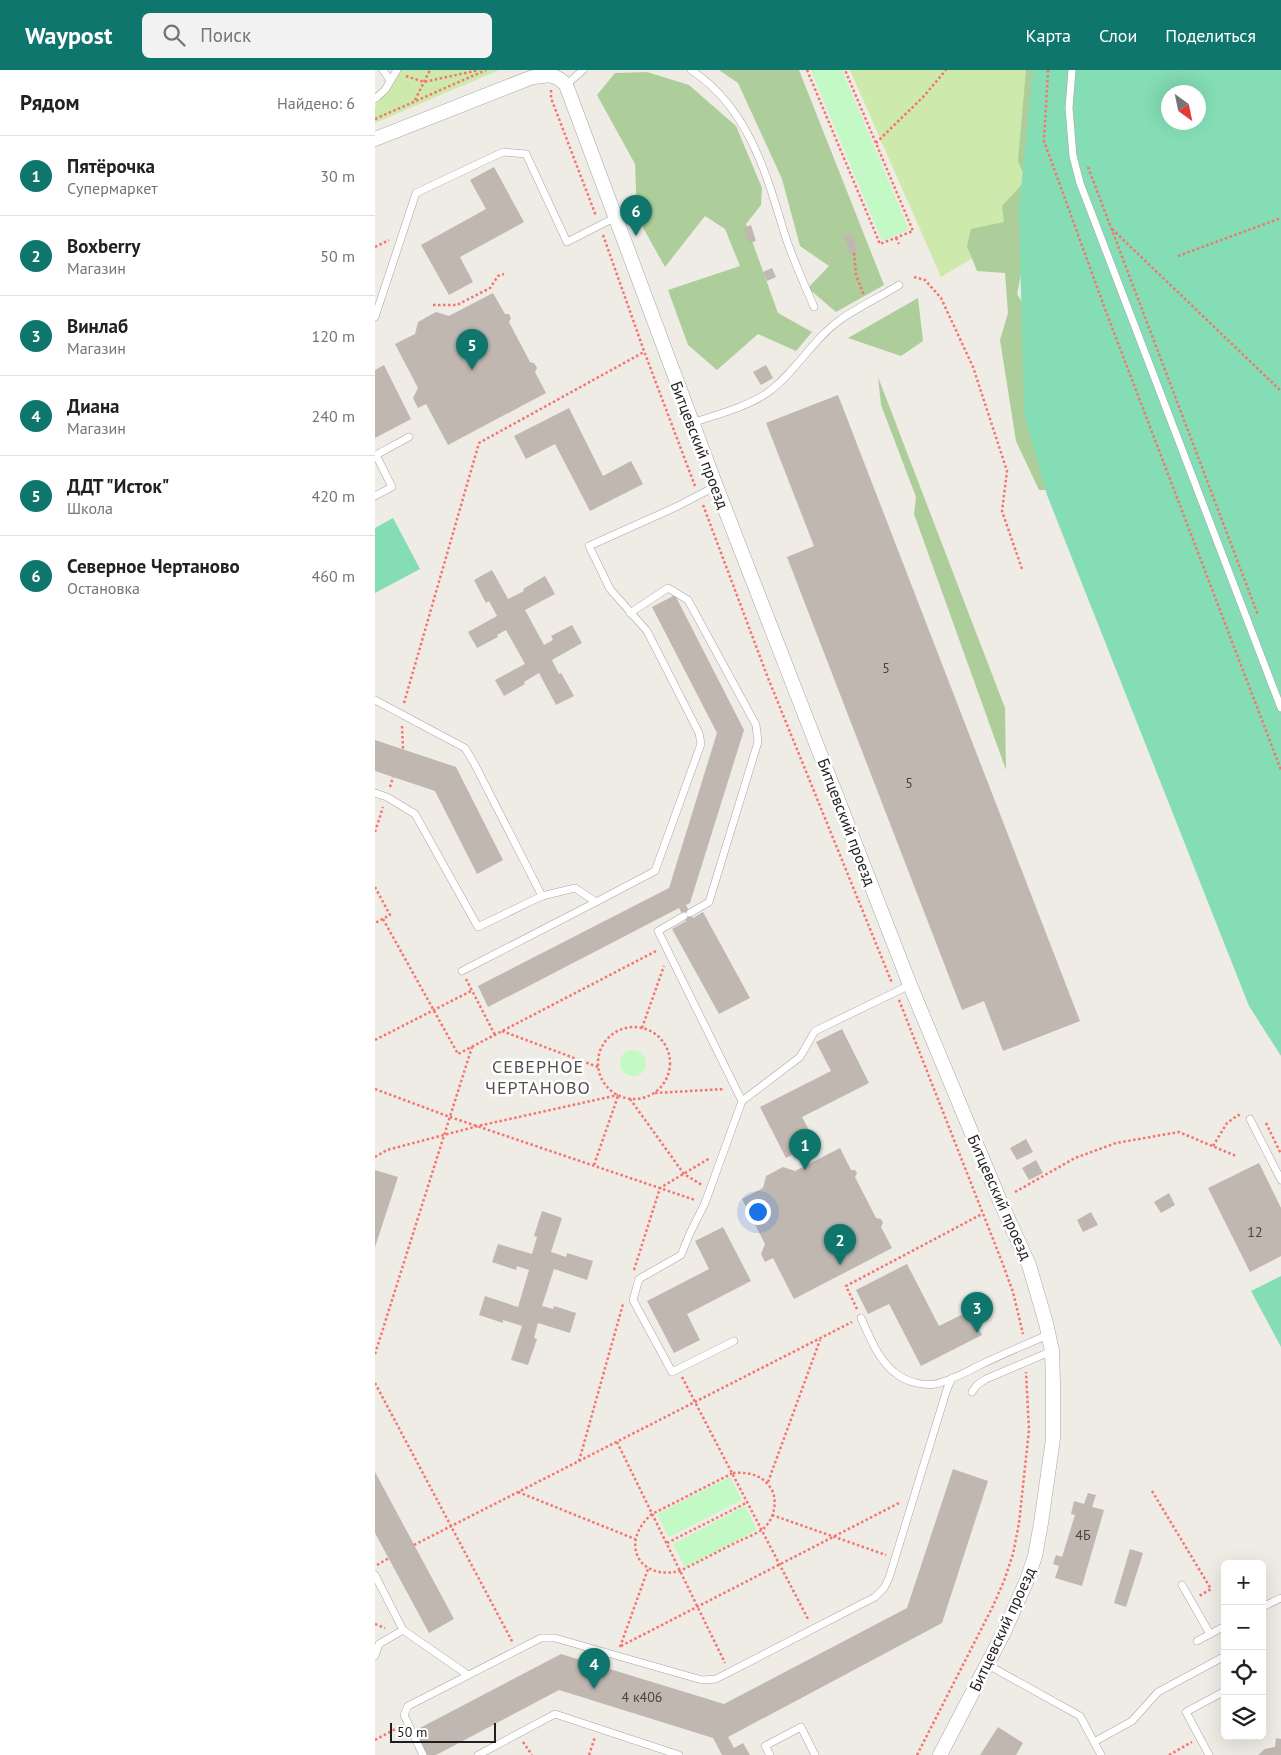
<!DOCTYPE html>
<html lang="ru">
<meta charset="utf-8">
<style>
body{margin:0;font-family:"PT Sans",sans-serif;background:#f2f2f2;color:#202124}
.controls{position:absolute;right:15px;bottom:15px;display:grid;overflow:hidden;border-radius:8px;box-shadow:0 5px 20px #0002}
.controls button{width:45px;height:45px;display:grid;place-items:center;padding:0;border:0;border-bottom:1px solid #e0e0e0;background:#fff;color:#202124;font:25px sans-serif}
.compass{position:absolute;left:786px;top:15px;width:45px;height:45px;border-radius:50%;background:#fff;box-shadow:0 5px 20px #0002;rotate:147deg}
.scale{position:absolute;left:15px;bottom:12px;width:106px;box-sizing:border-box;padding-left:5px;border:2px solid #1f1f1f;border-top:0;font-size:14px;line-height:18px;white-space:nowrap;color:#1f1f1f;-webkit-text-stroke:4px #fff;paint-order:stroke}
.you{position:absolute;left:382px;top:1141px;width:18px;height:18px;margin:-12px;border:4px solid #fff;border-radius:50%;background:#1a73e8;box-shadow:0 0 0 8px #1a73e833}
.badge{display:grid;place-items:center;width:32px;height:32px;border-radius:50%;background:#0f766e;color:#fff;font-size:16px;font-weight:700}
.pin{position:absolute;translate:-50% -41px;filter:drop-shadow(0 1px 2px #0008)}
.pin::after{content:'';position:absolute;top:26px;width:18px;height:15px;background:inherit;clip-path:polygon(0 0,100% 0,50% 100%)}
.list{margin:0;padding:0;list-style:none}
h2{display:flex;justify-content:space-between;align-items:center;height:65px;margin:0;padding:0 20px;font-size:21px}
h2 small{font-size:16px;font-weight:400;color:#757577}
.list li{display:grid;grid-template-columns:32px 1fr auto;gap:15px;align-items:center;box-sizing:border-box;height:80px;padding:0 20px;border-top:1px solid #e0e0e0}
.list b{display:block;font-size:19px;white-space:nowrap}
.list p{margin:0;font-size:16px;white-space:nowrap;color:#757577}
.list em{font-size:16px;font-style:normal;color:#757577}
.icon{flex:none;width:28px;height:28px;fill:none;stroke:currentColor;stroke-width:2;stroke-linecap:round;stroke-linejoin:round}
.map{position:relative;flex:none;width:906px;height:1685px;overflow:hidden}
header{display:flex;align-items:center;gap:30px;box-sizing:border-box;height:70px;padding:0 25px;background:#0f766e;color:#fff}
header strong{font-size:24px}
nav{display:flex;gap:28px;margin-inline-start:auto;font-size:18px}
.search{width:350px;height:45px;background:#f2f2f2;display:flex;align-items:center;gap:12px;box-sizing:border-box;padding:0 18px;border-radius:8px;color:#757577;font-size:19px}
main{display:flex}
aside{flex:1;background:#fff}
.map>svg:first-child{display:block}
.grass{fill:#cde9ac}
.forest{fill:#adce9a}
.park{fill:#c3f9c4}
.pitch{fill:#84ddb5;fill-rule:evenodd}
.building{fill:#c0b7b1}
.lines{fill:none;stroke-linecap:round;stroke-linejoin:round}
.lane-casing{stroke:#a6a6a6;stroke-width:8}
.street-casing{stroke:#a6a6a6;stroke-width:15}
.path{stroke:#f7746e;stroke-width:2.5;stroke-dasharray:2.5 2.5;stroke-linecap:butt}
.lane{stroke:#fff;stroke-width:7}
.street{stroke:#fff;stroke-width:14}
.labels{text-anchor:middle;stroke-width:5;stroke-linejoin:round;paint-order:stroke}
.number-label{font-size:14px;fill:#474544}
.street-label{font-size:16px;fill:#1f1f1f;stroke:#fff}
.neighbourhood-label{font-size:18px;letter-spacing:1px;fill:#525252;stroke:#fff}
</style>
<header>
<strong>Waypost</strong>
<div class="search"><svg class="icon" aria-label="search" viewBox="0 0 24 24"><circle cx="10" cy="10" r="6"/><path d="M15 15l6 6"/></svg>Поиск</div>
<nav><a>Карта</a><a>Слои</a><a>Поделиться</a></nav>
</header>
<main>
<aside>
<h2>Рядом<small>Найдено: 6</small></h2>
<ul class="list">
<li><span class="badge">1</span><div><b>Пятёрочка</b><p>Супермаркет</p></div><em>30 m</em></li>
<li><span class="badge">2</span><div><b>Boxberry</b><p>Магазин</p></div><em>50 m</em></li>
<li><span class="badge">3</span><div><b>Винлаб</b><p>Магазин</p></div><em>120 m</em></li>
<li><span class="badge">4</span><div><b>Диана</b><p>Магазин</p></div><em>240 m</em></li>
<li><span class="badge">5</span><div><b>ДДТ &quot;Исток&quot;</b><p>Школа</p></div><em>420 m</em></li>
<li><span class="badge">6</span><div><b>Северное Чертаново</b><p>Остановка</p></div><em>460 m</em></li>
</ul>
</aside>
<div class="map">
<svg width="906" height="1685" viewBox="0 0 906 1685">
<rect width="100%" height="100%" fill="#efebe5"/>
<!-- grass -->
<g class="grass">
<path d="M25,0h99l-124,53v-16z"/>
<path d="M475,0h183l-14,137v23l-78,47z"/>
</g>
<!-- forest -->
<g class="forest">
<path d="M344,0h80l85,215 -48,27 -28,-24 21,-22 -29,-20 -18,-67 -44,-96z"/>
<path d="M651,0h19l-18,176 -10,48 9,14 46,182h-33l-23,-49 -16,-101 8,-27 -3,-40 -28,-2 -10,-25 4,-17 33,-7 -2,-16 24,-26 -8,-19z"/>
<path d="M272,2l42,13 47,41 26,62 -1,17 -15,19 32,89 34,19 -16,19 -38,-17 -41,36 -29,-25 -20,-55 72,-24 -15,-37 -20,-13 -40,51 -28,-50 -2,-53 -38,-69 18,-22z"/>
<path d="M543,228l5,43 -22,15 -53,-18z"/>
<path d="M503,307l127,331 1,62 -92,-256 2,-17 -35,-92z"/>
</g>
<!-- park -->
<g class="park">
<path d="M436,0h31l67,160 -27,11z"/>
<circle cx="258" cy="993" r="13"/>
<path d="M355,1407l12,23 -73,37 -12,-23z"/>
<path d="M370,1436l12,24 -72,37 -12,-23z"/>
</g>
<!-- pitch -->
<g class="pitch">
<path d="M658,0h248v986l-32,-50 -202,-511 -23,-81 -5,-207zM794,22h30v30h-30z"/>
<path d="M18,448l27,51 -45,24v-65z"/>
<path d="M906,1206v71l-30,-56z"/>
</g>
<!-- building -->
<g class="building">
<path d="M119,97l30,55 -64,35 13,25 -24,13 -28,-50 65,-36 -16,-29z"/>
<path d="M376,155l5,16 -7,2 -6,-15z"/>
<path d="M476,163l7,18 -7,3 -8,-18z"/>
<path d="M397,198l4,9 -9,4 -4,-9z"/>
<path d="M118,223l12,21h4l2,4 -2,4 21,40 4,1 3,5 -2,4 11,21 -98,52 -22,-41 -8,4 -5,-10 5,-10 -23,-44 20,-10 3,-12 18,-10 13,4z"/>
<path d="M9,295l27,54 -36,19v-68z"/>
<path d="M391,295l7,13 -12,7 -8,-13z"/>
<path d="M463,325l242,626 -77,30 -19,-50 -22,9 -175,-453 27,-11 -48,-123z"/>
<path d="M194,338l34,68 28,-15 12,23 -53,27 -35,-67 -29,15 -12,-23z"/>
<path d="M117,500l16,29 16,-8 -1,-2 22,-13 10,18 -30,16 19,35 9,-5 -2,-4 21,-11 10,18 -30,17 7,14 2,-1 13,23 -18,9 -17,-32 -15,9 1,2 -21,12 -9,-16 30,-16 -19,-34 -9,5 1,2 -21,11 -9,-16 29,-16 -8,-15 -3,2 -12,-23z"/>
<path d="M300,525l69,135 -54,173 -4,2 7,13 10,-6 47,86 -31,16 -47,-85 14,-8 -7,-13 -191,99 -10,-21 191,-98 48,-155 -65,-126z"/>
<path d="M0,670l81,27 47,93 -26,14 -42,-83 -60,-20z"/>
<path d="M467,959l27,54 -67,34 14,26 -30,15 -26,-51 71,-36 -15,-29z"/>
<path d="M651,1069l7,13 -16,8 -7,-12z"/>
<path d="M465,1078l11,22h4l2,3 -2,4 21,41 5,1 2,4 -2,4 11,21 -98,51 -21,-41 -8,4 -4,-8 4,-10 -23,-45 21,-11 3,-12 17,-9 12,4z"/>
<path d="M661,1090l7,13 -14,7 -7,-12z"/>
<path d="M884,1093l22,45v48l-31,16 -42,-84z"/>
<path d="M0,1100l23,7 -23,70z"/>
<path d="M794,1123l6,12 -14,8 -7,-11z"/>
<path d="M167,1141l20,7 -11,34 15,5 1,-4 26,8 -6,19 -33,-11 -12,37 11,3 1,-3 22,7 -6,20 -32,-10 -4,15 3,1 -9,26 -17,-5 11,-34 -19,-6v3l-24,-8 6,-19 33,11 11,-37 -12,-4 -1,4 -24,-8 6,-18 34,10 5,-17 -3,-1z"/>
<path d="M716,1142l7,13 -15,7 -6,-12z"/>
<path d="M348,1157l28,54 -64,33 13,26 -26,13 -27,-52 62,-32 -14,-28z"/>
<path d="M532,1194l32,62 30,-15 13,24 -61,31 -32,-62 -21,10 -12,-24z"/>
<path d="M578,1399l35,12 -46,142 -214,114 6,11 9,-5 7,12h-28l-9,-17 -154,-48 -123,65h-9l-13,-24 147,-77 163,50 183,-96z"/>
<path d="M0,1402l79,147 -25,14 -54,-100z"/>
<path d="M713,1423l8,2 -4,12 12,3 -22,76 -27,-8 4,-12 -6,-2 3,-9 6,2 13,-42 -4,-1 3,-13 10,3z"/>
<path d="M755,1479l13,4 -17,54 -12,-4z"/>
<path d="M623,1657l25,16 -7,12h-36z"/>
<path d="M901,1668l5,1v16h-23l7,-6 10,-2z"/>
</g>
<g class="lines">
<!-- lane casing -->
<g class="lane-casing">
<g id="lane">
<path d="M8,0l7,10"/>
<path d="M316,0c56,36 75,102 93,162 8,26 20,51 30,75"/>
<path d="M697,0l-3,38 4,48 7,27 201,525"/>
<path d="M191,15l17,-15"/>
<path d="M0,29l10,-9 12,-20"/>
<path d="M0,247l41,-124 87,-41 23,2 41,88 47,-24"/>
<path d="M317,353c23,-8 55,-16 75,-30 28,-20 45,-53 73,-73 18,-13 40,-23 59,-35"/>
<path d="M0,426l17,-9 -16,-32 33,-18"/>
<path d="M255,543l38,-25 20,12 68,125 2,17 -49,160 -19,11"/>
<path d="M0,630l90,48 9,15 68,133 33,-8 21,14 59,-31 46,-127 -2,-11 -52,-102 -37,-42 -21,-43 89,-40 38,-20"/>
<path d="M0,723l12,4 28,17 63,113 64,-31"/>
<path d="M309,846l-26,15 84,170 58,-44 15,-26 95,-46"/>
<path d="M87,901l134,-69"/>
<path d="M875,1049l31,61"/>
<path d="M486,1248c9,20 18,44 37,57 10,7 25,11 37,9 15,-3 29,-11 43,-18 23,-11 46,-21 70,-31"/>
<path d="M359,1271l-62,31 -39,-72 6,-21 42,-24 9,-22 15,-30 37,-102"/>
<path d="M597,1322l5,-7 9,-6 66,-28"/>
<path d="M0,1505l28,55"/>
<path d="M807,1515l28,49"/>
<path d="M887,1537l19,-9"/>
<path d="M822,1571l28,-15"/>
<path d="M0,1586l4,-12 24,-14 65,45"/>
<path d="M613,1595l92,51 21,39"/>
<path d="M719,1672l38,-21 26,-29 67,-36"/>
<path d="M48,1685l-19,-40 4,-9 133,-68h14l147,42 14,-1 159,-82 9,-9 5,-10 58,-189 5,-11"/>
<path d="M103,1685l77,-41 124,41"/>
<path d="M395,1685l-5,-9 36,-19 14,28"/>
<path d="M834,1685l-23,-43 39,-21"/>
</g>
</g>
<!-- street casing -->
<g class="street-casing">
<path id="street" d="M0,69l155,-61c15,-3 24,-6 36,7l150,401 194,499 90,216 29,64 17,58 6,28 1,32v56l-12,84 -6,33 -8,24 -23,52 -64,123"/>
</g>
<!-- path -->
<g class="path">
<path d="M432,0l73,174 33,-13 -68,-161"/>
<path d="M673,0l-4,71 61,168 176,461"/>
<path d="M31,6l18,6 55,-12"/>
<path d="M176,20v8l45,118"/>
<path d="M40,30l15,-30"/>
<path d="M0,49l111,-49"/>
<path d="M501,73l48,-47 22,-26"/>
<path d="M713,97l170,448"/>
<path d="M737,159l169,162"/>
<path d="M228,165l41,116 51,135"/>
<path d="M521,168l3,6"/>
<path d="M0,177l14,-7"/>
<path d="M479,183l2,22 8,20"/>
<path d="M803,186l103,-38"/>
<path d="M539,207l11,3 16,18 32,69 34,104 -5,40 20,58"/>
<path d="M58,235h24l33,-17 8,-12 6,-2"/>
<path d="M328,435l65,173 124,305"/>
<path d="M29,633l75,-260 165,-91"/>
<path d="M27,656l1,23"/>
<path d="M15,717l3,-10"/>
<path d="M0,762l8,-25"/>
<path d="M0,817l15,28 -15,8"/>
<path d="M8,849l75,135 200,-104"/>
<path d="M91,909l29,56"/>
<path d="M524,930l103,262 11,30 10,42"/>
<circle cx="259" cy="993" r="36"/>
<path d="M267,958l22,-62"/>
<path d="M127,961l96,36"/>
<path d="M0,970l96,-49"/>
<path d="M0,1019l75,28 245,83"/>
<path d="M280,1023l70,-4"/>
<path d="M255,1029l54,75 18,11"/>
<path d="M891,1053l15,31"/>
<path d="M838,1076l14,-23 11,-8 3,1"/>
<path d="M0,1087l12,-7 91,-24 140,-31"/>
<path d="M219,1095l24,-69"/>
<path d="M640,1122l60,-34 41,-15 63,-11 57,24"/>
<path d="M259,1200l26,-82 50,-30"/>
<path d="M482,1239l-11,-23 136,-72"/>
<path d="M0,1284l97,-307"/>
<path d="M307,1307l127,244"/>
<path d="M0,1313l138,260"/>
<path d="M242,1372l108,221"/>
<path d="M204,1391l44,-157"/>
<path d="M358,1403c14,-1 28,1 37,14 9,12 4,33 -7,42 -7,5 -17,9 -24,12 -20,10 -39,20 -59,30 -42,10 -61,-29 -28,-57z"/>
<path d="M393,1412l52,-142"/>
<path d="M777,1421l59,98 -12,7"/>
<path d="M143,1422l117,47"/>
<path d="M397,1445l114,40"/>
<path d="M292,1473l81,-41"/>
<path d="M39,1475l438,-223"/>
<path d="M2,1495l12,-7"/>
<path d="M0,1554l10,4"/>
<path d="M246,1576l280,-144"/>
<path d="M245,1577l28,-78"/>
<path d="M0,1670l24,-13"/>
<path d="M148,1672l9,13"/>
<path d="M214,1685l6,-18"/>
<path d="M542,1685l76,-149 11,-25 9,-27 6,-31 10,-93 -3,-58"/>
<path d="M794,1685l23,-13"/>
</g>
<!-- lane -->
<use href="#lane" class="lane"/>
<!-- street -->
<use href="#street" class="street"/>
</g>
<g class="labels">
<!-- number labels -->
<g class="number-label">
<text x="511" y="603">5</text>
<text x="534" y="718">5</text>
<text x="880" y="1167">12</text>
<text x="708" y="1470">4Б</text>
<text x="267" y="1632">4 к406</text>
</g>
<!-- street labels -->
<g class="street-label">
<text transform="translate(325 375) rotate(69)" y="6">Битцевский проезд</text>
<text transform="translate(472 752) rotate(69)" y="6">Битцевский проезд</text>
<text transform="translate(625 1127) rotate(66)" y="6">Битцевский проезд</text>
<text transform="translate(627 1559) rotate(-65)" y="6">Битцевский проезд</text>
</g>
<!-- neighbourhood labels -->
<g class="neighbourhood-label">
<text x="163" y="1003">СЕВЕРНОЕ<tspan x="163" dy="21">ЧЕРТАНОВО</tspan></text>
</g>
</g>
</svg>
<div class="controls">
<button>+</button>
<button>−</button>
<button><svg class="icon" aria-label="locate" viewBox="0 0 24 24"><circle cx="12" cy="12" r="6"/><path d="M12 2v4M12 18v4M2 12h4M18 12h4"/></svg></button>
<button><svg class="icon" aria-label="layers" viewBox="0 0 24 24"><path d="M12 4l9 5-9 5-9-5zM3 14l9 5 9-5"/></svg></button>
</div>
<svg class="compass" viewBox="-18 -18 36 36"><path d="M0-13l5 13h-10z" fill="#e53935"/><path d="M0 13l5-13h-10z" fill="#757577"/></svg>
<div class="scale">50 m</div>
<div class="you"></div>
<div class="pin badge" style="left:430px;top:1100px">1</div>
<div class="pin badge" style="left:465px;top:1195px">2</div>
<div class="pin badge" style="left:602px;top:1263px">3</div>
<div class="pin badge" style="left:219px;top:1619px">4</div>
<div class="pin badge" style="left:97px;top:300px">5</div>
<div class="pin badge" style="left:261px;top:166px">6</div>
</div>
</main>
